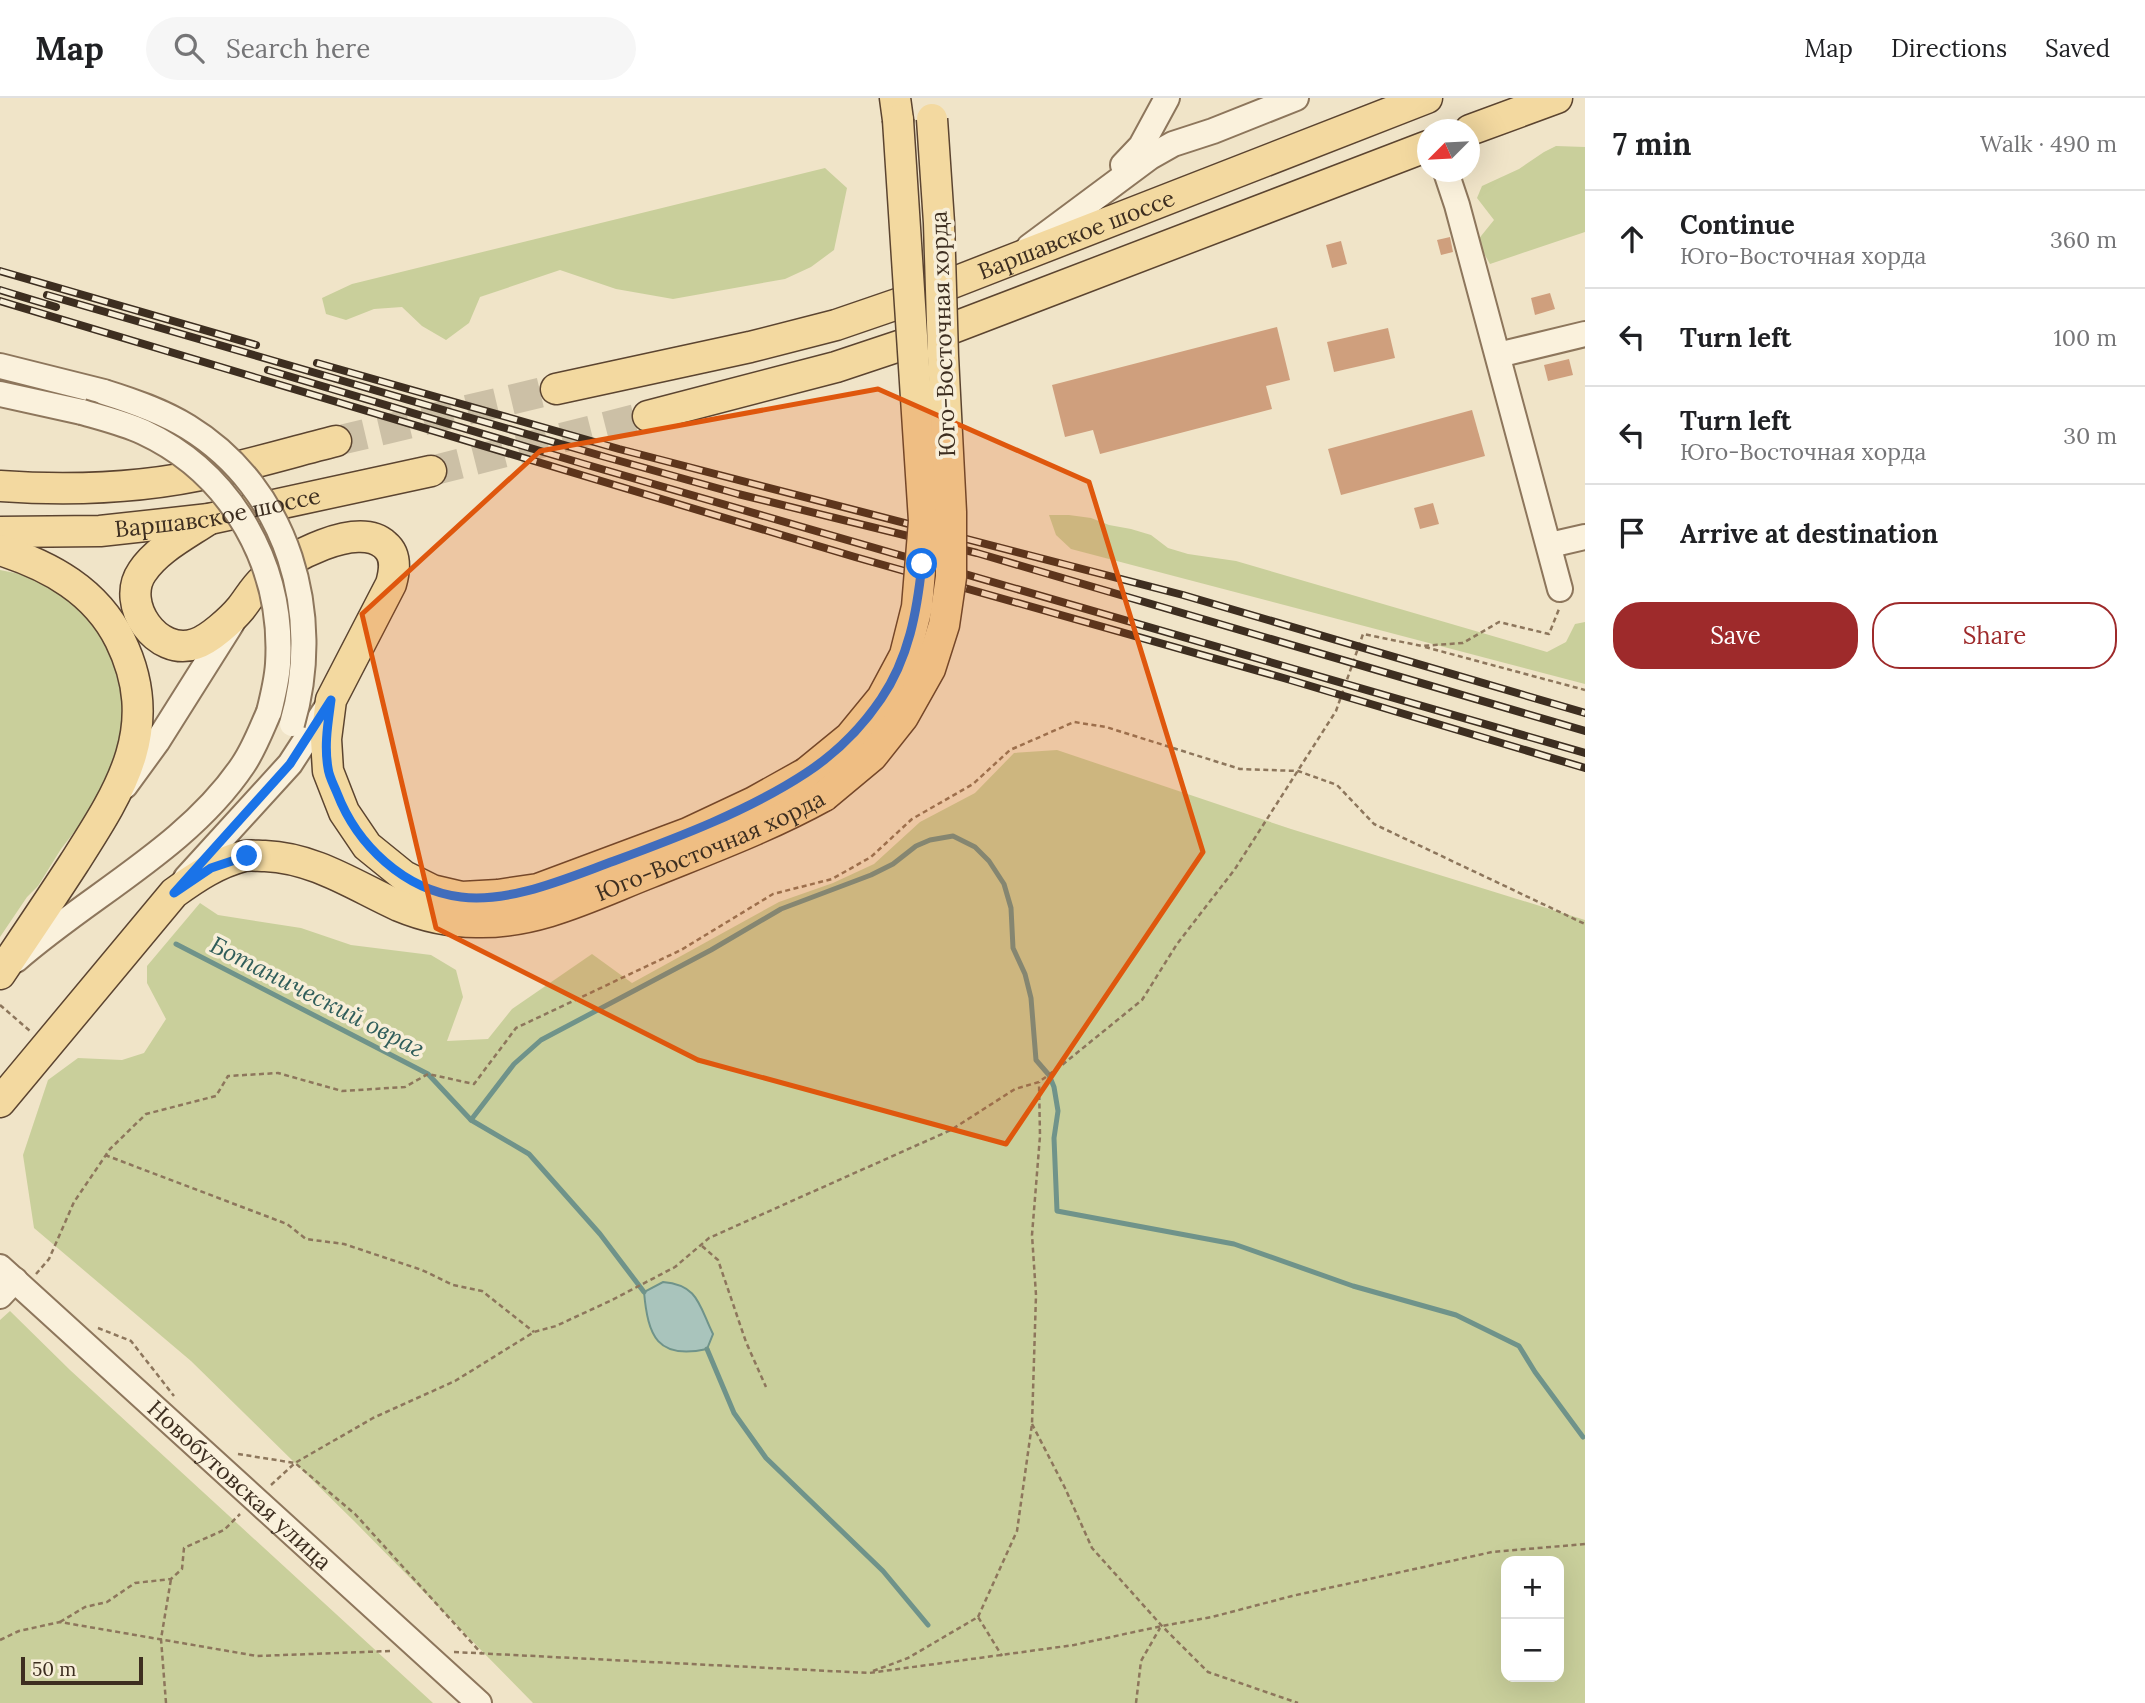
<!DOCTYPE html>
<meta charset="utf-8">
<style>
body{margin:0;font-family:Lora,serif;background:#f6f6f6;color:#202124}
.controls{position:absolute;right:21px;bottom:21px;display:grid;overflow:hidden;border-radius:14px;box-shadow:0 7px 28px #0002}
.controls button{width:63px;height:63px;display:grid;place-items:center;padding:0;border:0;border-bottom:2px solid #e0e0e0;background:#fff;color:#202124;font:35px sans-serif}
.compass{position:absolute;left:1417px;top:21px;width:63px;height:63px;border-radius:50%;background:#fff;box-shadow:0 7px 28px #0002;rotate:246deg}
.scale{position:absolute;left:21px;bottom:18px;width:122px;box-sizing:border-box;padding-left:7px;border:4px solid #3d2e20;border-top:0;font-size:19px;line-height:24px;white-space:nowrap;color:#3d2e20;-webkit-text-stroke:5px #f7eed8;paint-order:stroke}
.stop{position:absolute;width:21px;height:21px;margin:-16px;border:5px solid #1a73e8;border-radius:50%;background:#fff}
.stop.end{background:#1a73e8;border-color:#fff;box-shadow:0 2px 7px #0008}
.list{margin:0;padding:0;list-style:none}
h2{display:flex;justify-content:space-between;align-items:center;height:91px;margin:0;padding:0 28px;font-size:30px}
h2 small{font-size:23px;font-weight:400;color:#757577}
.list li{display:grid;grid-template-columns:46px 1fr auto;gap:21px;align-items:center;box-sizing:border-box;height:98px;padding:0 28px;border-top:2px solid #e0e0e0}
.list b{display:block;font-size:26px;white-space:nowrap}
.list p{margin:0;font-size:23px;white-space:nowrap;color:#757577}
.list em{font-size:23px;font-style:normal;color:#757577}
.actions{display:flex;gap:14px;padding:21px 28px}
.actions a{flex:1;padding:16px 0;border:2px solid #9e2a2b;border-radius:28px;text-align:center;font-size:24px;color:#9e2a2b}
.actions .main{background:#9e2a2b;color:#fff}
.icon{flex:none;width:38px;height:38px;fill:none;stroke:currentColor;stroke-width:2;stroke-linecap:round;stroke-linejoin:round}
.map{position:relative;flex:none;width:1585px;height:1605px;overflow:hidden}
header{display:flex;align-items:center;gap:42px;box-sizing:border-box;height:98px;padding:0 35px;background:#fff;border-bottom:2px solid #e0e0e0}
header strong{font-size:33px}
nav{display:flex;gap:38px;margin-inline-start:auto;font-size:24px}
.search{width:490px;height:63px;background:#f6f6f6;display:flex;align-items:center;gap:18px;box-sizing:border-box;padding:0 24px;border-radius:38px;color:#757577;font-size:26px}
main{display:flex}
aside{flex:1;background:#fff}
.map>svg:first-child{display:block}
.green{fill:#c9cf9b;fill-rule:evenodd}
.water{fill:#a9c4bc;stroke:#6f938a;stroke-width:2}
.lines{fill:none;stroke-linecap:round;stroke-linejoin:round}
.stream{stroke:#6f938a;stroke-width:5}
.building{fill:#cf9f7d}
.major-tunnel{stroke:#ccc0a6;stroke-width:30;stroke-dasharray:30 15;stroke-linecap:butt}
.minor-casing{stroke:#8d765c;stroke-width:28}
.major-casing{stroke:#5b4430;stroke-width:33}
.path{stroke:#8d765c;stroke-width:2.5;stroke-dasharray:5 3.5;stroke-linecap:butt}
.minor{stroke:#faf1dc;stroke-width:24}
.major{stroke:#f3d9a0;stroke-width:30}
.rail-casing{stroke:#3d2e20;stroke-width:8}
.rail{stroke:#f7eed8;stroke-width:5;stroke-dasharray:16;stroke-linecap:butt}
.minor-bridge-casing{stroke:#8d765c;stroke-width:28;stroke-linecap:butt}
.major-bridge-casing{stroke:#5b4430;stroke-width:33;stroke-linecap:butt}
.minor-bridge{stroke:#faf1dc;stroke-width:24}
.major-bridge{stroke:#f3d9a0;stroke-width:30}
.route{stroke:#1a73e8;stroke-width:9}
.marked{fill:#df570d;fill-opacity:0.2;stroke:#df570d;stroke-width:5;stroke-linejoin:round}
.labels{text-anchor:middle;stroke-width:7;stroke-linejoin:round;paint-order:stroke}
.street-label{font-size:23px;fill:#3d2e20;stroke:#f7eed8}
.water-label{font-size:24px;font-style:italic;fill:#2f5d5a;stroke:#f7eed8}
</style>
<header>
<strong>Map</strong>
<div class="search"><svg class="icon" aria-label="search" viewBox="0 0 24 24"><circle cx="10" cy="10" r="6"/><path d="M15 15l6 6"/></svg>Search here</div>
<nav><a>Map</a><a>Directions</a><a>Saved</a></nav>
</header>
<main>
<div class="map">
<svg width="1585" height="1605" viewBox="0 0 1585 1605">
<rect width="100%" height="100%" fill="#f0e4c8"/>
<!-- green -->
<g class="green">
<path d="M1556,48l29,1v85l-95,32 -13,-23 17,-21 -17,-22 5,-12 37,-17 25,-17z"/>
<path d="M825,70l22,20 -13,62 -23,17 -26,12 -112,20 -57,-10 -56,-19 -80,27 -11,26 -23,17 -24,-14 -20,-19 -28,2 -28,11 -20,-6 -4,-16 30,-14z"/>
<path d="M1049,417h20l22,3 18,7 22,4 20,6 17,13 20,6 48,7 311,91 19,-10 9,-18 10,-2v62l-514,-135 -15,-14z"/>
<path d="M0,472l20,4 22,9 22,11 18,14 36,52 9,73 -23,56 -19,29 -24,31 -23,37 -11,11 -27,40z"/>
<path d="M1057,652l234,79 294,91v783h-1052l-179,-182 -163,-160 -157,-133 -11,-73 25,-75 30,-22 44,2 22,-7 22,-34 -19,-36v-17l53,-63 18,12 83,13 50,17 80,10 25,15 7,27 -16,44 41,-2 24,-30 80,-55 40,29 147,-81 54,-19 41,-19 46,-42 55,-29 39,-40zM1506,1463h53v116h-53z"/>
<path d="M10,1213l60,59 363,333h-433v-383z"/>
</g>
<!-- water -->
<path class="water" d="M663,1184c36,3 36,24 50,52l-6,15c-50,11 -59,-13 -63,-57z"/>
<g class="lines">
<!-- stream -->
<g class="stream">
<path d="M176,846l252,130 43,46 58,34 71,80 44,58"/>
<path d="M471,1022l43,-56 27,-24 170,-90 70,-41 90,-34 22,-11 23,-18 14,-6 23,-4 22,11 14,14 15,23 7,24 2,40 12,26 6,24 5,62 13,15 5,12 4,24 -4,27 3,73 177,33 119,42 103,29 63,31 16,26 48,65"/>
<path d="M707,1251l27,64 32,45 117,113 45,54"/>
</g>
</g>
<!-- building -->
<g class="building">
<path d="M1450,139l3,15 -12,3 -4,-15z"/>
<path d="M1341,143l6,23 -15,4 -6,-23z"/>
<path d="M1550,195l5,16 -20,6 -4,-17z"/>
<path d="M1277,229l13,53 -24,6 6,23 -172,45 -7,-24 -28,7 -13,-52z"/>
<path d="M1388,230l7,30 -61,14 -7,-30z"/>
<path d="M1569,261l4,16 -25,6 -4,-16z"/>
<path d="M1472,312l13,46 -144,39 -13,-46z"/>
<path d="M1433,405l6,21 -19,5 -6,-21z"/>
</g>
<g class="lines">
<!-- major-tunnel -->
<g class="major-tunnel">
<path d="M336,343l220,-52"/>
<path d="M431,373l217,-55"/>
</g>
<!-- minor casing -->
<g class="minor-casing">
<g id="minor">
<path d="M1123,67l18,-19 26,-48"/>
<path d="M1446,74l11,33 103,384"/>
<path d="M1029,149l121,-90 23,-13 40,-13 83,-33"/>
<path d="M1498,257l87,-21"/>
<path d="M0,268l104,26"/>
<path d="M0,296l82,18"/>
<path d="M1550,447l35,-8"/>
<path d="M125,688l32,-44 75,-119"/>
<path d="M186,780l104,-114 41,-63"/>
<path d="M16,862c74,-65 172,-113 227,-195 11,-16 18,-35 26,-53"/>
<path id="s1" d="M0,1169l479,436"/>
<path d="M0,1198l15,-16"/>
</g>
</g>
<!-- major casing -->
<g class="major-casing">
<g id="major">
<path d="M895,0l3,22"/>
<path d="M1470,32l87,-32"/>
<path id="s2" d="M556,291l194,-42 86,-22 70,-24 521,-203"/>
<path d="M648,318l188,-49 114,-38 478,-183"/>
<path d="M0,388c71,5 146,2 215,-14 41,-9 81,-21 121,-31"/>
<path d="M209,421c-22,15 -52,30 -67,53 -22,32 15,85 53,72 14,-4 37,-25 46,-36 8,-10 13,-20 23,-29 23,-21 94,-59 121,-34 12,10 10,25 6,39l-60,116 -5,39 2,32 16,41 23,34 37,30 28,14 30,7 36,-2 40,-6 150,-56 66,-31 52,-29"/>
<path id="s3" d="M0,434l100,-1 109,-12 222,-48"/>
<path d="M0,452c50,16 96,41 120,90 43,87 0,151 -46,223 -24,37 -49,74 -74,111"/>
<path id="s4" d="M0,1004l174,-209c22,-16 43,-30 70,-37 7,-1 14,0 21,0 50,2 90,30 134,50 24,10 51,16 77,16 61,2 117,-27 173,-49 59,-24 119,-46 175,-77"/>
</g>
</g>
<!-- path -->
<g class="path">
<path d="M1425,549l160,43"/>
<path d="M0,907l30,26"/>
<path d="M105,1057l182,69 19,15 38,5 78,26 31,15 29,6 52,41"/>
<path d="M702,1148l16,14 28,82 20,45"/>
<path d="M36,1176l13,-15 25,-57 36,-53 36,-35 70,-18 12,-20 50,-3 64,18 63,-4 23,-13 46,10 42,-56 165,-78 92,-56 59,-15 39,-22 41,-38 61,-35 37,-34 64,-28 32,5 134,42 58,2 39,14 37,39 211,100"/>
<path d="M98,1230l33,13 43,55"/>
<path d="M1032,1326l33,64 27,60 70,78 46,46 90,31"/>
<path d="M238,1356l57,9 60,51 127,140"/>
<path d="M271,1387l24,-22 78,-45 82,-37 79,-49 22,-6 56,-26 63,-33 34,-29 242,-108 64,-41 24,-7 23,-17 80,-65 35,-56 58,-75 101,-158 27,-77 59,12 41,-3 36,-21 50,12 10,-25"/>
<path d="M978,1519l39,-86 15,-107 4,-129 -4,-60 8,-99 -1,-54"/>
<path d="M60,1524l25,-15 22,-5 28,-19 36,-4 11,-10 2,-21 40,-18 16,-16"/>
<path d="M0,1542l19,-9 41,-9 197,34 134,-5"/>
<path d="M454,1554l415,21 205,-28 88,-19 50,-9 80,-21 200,-44 93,-8"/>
<path d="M873,1573l35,-13 70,-41 24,39"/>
<path d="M166,1605l-5,-64 10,-60"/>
<path d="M1136,1605l5,-42 19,-33"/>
</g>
<!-- minor -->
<use href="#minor" class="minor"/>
<!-- major -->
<use href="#major" class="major"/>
<!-- rail casing -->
<g class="rail-casing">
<g id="rail">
<path d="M0,173l256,74"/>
<path d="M0,192l56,17"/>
<path d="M47,197l555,161 136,38 239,59 608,178"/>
<path d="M0,203l855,256 432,122 298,89"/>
<path d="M317,265l302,86 564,146 402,118"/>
<path d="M268,272l316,94 1001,289"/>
</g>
</g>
<!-- rail -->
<use href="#rail" class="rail"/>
<!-- minor-bridge casing -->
<g class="minor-bridge-casing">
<g id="minor-bridge">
<path d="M104,294c29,9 58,19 84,35 101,62 136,187 104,297"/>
<path d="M82,314c20,6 41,11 61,20 90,42 141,135 135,232 -1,16 -5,32 -9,48"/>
</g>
</g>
<!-- major-bridge casing -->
<g class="major-bridge-casing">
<g id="major-bridge">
<path d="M806,675l44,-36 32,-39 23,-43 12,-48 7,-86 -26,-401"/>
<path d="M824,698l48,-40 31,-39 27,-48 14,-44 7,-48v-65l-8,-156 -4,-133 -7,-104"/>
</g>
</g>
<!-- minor-bridge -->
<use href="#minor-bridge" class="minor-bridge"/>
<!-- major-bridge -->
<use href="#major-bridge" class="major-bridge"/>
</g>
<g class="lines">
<!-- route -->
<path class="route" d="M247,758l-36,12 -37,25 116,-129 41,-64c-3,23 -7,45 -3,68 1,9 6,17 9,25 20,52 67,97 124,104 50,6 106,-19 153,-36 65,-24 134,-50 192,-88 29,-19 56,-46 75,-74 28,-41 36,-88 41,-135"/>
</g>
<!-- marked area -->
<path class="marked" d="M878,291l211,93 114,370 -197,292 -308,-84 -262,-132 -74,-314 178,-163z"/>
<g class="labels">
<!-- street labels -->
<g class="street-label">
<text dy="8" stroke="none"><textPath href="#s2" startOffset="544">Варшавское шоссе</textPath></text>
<text transform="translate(943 236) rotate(-92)" y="8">Юго-Восточная хорда</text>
<text dy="8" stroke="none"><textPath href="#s3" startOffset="219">Варшавское шоссе</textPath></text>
<text dy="8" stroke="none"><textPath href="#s4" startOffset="844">Юго-Восточная хорда</textPath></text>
<text dy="8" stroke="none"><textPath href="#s1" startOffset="324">Новобутовская улица</textPath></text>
</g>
<!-- water labels -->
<g class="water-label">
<text transform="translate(317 899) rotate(27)" y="8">Ботанический овраг</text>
</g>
</g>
</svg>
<div class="controls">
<button>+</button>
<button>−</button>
</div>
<svg class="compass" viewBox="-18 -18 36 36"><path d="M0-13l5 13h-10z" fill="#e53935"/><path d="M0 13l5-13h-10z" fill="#757577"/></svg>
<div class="scale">50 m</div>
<div class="stop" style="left:922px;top:466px"></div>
<div class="stop end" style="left:247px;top:758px"></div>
</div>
<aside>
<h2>7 min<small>Walk · 490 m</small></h2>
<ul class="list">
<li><svg class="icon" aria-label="ahead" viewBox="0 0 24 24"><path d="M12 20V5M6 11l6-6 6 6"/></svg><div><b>Continue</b><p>Юго-Восточная хорда</p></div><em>360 m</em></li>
<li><svg class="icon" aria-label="left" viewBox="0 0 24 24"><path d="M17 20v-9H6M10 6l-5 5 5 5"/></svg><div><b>Turn left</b></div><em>100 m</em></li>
<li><svg class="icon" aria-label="left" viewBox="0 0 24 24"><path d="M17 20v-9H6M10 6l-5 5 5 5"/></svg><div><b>Turn left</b><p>Юго-Восточная хорда</p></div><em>30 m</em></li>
<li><svg class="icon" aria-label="arrive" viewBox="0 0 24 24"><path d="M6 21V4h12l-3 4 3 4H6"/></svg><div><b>Arrive at destination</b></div></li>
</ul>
<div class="actions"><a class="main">Save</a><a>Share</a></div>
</aside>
</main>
